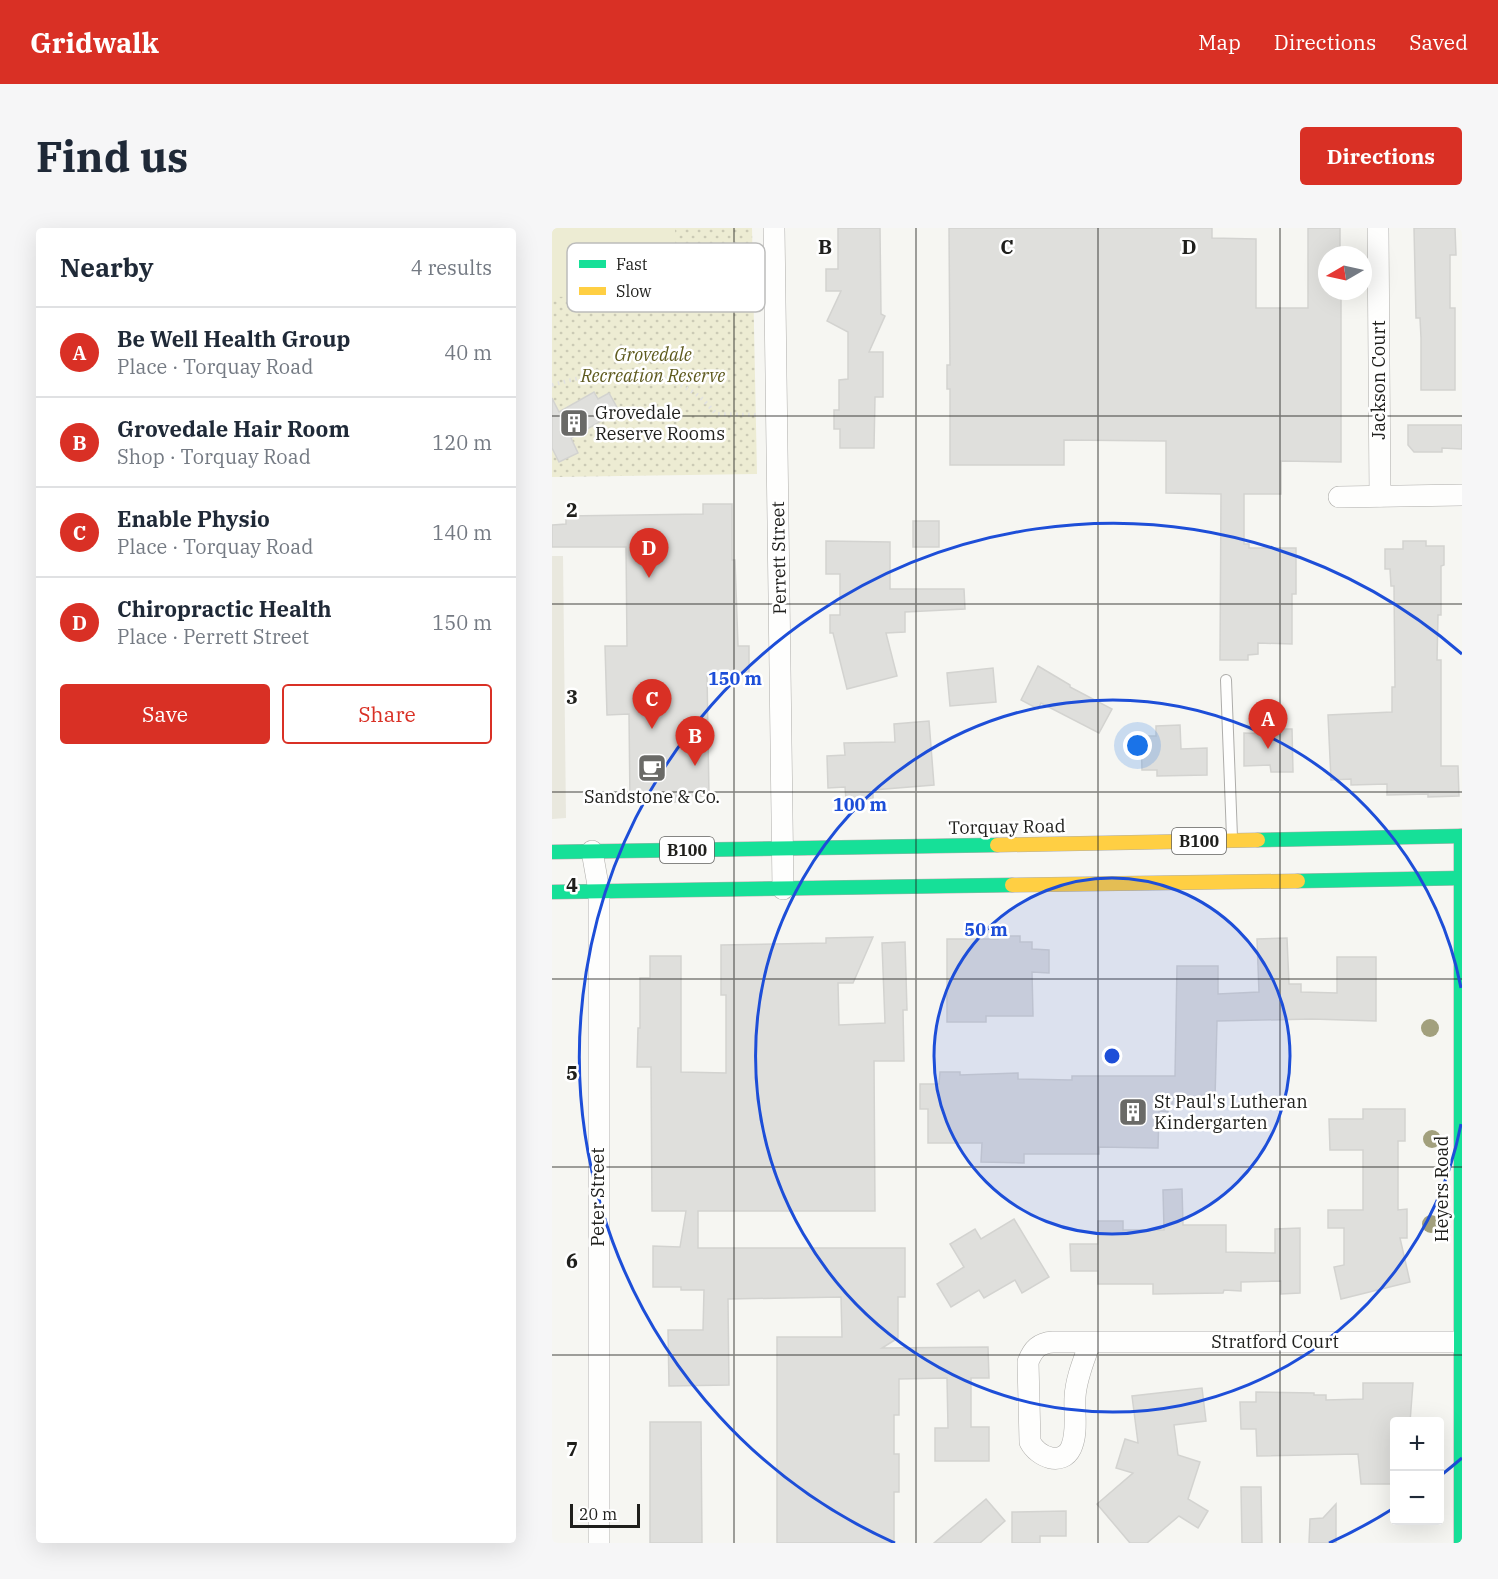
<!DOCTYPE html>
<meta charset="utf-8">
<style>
body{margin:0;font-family:"IBM Plex Serif",serif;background:#f6f6f7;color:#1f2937}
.controls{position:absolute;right:18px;bottom:18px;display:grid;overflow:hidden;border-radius:6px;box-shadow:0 6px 24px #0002}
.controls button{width:54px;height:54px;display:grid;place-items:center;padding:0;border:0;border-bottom:2px solid #e0e1e3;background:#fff;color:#1f2937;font:30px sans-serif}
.compass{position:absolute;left:766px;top:18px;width:54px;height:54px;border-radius:50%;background:#fff;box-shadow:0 6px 24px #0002;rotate:261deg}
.scale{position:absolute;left:18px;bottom:15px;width:70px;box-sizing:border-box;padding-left:6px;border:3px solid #1f1f1c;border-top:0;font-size:16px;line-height:21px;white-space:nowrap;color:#1f1f1c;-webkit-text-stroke:4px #fff;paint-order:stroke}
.you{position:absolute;left:586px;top:518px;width:21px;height:21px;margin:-15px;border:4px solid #fff;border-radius:50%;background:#1a73e8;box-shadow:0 0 0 9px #1a73e833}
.badge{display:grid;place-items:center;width:39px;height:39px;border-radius:50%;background:#d93025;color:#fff;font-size:20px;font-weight:700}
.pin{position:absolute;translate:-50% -50px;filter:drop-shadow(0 2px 3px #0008)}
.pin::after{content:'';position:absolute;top:32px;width:21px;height:18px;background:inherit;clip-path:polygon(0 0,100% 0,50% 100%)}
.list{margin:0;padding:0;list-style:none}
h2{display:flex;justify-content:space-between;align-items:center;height:78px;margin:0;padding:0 24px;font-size:26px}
h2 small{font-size:20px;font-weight:400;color:#747a83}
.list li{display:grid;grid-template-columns:39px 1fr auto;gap:18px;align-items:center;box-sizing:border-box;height:90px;padding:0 24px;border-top:2px solid #e0e1e3}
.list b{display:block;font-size:22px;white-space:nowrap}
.list p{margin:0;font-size:20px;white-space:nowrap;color:#747a83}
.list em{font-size:20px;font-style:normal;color:#747a83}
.actions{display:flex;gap:12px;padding:18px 24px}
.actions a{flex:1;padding:14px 0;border:2px solid #d93025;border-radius:6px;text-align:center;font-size:21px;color:#d93025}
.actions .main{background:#d93025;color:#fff}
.map{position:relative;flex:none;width:910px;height:1315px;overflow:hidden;border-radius:6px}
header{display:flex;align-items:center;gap:36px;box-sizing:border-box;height:84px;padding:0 30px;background:#d93025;color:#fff}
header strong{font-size:28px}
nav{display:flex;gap:33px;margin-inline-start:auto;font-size:21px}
.intro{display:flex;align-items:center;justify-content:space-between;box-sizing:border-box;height:144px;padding:0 36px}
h1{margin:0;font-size:42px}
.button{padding:15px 27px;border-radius:6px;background:#d93025;color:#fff;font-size:21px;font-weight:700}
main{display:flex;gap:36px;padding:0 36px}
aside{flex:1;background:#fff;border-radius:6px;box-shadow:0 6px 24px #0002}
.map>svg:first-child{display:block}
.built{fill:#e9e8de}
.grass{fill:url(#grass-dots)}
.pitch{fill:#edecd3}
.building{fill:#dfdfdc;stroke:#d3d3d0;stroke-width:1.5}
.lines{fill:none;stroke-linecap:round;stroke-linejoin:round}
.lane-casing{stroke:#aeadaa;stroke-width:12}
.street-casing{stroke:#aeadaa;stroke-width:22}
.fast-casing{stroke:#aeadaa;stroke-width:15}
.slow-casing{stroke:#aeadaa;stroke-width:15}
.path{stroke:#e2e2e1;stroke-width:4;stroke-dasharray:1.5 4.5;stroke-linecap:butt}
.lane{stroke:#fefefd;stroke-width:10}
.street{stroke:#fefefd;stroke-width:21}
.fast{stroke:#16e098;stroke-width:14}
.slow{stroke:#ffcf43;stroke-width:14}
.tree{fill:#a2a07d}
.grid{fill:none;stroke:#1f1f1c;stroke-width:1.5;stroke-opacity:0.55}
.ring{fill:none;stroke:#1d4ed8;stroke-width:3}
.labels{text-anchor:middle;stroke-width:5;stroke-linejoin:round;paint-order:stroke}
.shield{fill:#fff;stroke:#626260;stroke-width:1.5}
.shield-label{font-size:16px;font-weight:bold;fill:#1f1f1c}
.park-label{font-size:18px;font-style:italic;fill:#5e5a1e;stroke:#fff}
.street-label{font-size:18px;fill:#1f1f1c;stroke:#fff}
.poi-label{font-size:18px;fill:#1f1f1c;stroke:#fff;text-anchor:start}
.key{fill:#fff;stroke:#bcbcbb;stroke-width:1.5}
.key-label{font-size:16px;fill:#1f1f1c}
.grid-label{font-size:20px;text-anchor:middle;font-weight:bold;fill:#1f1f1c;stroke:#fff;stroke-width:5;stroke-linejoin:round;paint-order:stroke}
.centre{fill:#1d4ed8;stroke:#fff;stroke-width:3}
.ring-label{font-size:18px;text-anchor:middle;font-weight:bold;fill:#1d4ed8;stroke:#fff;stroke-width:5;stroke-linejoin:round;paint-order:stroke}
</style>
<header>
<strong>Gridwalk</strong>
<nav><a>Map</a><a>Directions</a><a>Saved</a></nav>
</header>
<div class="intro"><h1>Find us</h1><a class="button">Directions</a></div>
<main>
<aside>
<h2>Nearby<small>4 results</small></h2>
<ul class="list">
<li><span class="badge">A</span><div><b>Be Well Health Group</b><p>Place · Torquay Road</p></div><em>40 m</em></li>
<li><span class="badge">B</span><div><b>Grovedale Hair Room</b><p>Shop · Torquay Road</p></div><em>120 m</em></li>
<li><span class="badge">C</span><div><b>Enable Physio</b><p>Place · Torquay Road</p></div><em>140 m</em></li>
<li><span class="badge">D</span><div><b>Chiropractic Health</b><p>Place · Perrett Street</p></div><em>150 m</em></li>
</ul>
<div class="actions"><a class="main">Save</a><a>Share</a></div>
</aside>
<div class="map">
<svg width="910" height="1315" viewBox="0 0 910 1315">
<defs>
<pattern id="grass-dots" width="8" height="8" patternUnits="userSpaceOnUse" patternTransform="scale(1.5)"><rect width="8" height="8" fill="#edecd3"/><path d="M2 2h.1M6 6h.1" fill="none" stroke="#cbcab5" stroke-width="1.8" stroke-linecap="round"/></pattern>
</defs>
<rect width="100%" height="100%" fill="#f6f6f2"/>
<!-- built -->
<path class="built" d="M0,328h11l3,262 -14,1z"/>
<!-- grass -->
<path class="grass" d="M0,0h200l5,246 -205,3z"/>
<!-- pitch -->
<path class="pitch" d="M0,0h123l1,67 -124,2z"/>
<!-- building -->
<g class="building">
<path d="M286,0h42l1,86 4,2 -16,36h14v45h-8l-1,51h-34v-19h-6v-19h5v-30l9,-1v-47l-21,-11 14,-30h-15v-22h12z"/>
<path d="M397,0h263v10l44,1v69h52v-80h32v27h-13v36h14v171l-60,-1v33h-37v50h5v4h47v46h-4v50l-34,-1v11l-10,1v5h-28l1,-166 -55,-1v-52l-102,-1v25h-114v-76h-3v-24h3z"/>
<path d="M862,0h41l1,27h-6v53h5v82h-34v-52l-1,-20h-4z"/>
<path d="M42,164l4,7 11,-6 10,18 -48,27 7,15 -19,9 -7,-14v-50l7,14z"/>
<path d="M856,197h54v24l-20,-1v4h-28l-6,-7z"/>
<path d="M151,276h29v56h3l3,86h11v28h-42l2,122h-33v6l-46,1 -1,-89 -22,1 -2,-69h22l-1,-99h-74v-22l14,-1v-8l137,-2z"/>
<rect x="361" y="293" width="26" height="26"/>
<path d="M274,313l64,1v47h74l1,20 -60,3v20l-19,1 11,43 -50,13 -14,-56h-3v-18h10v-41h-14z"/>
<path d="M851,313h23v5h18v19l-3,1v49h-3l-1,45h4v106h17l1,30 -31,1v-3l-41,1v-11l-36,1v-6l-20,1 -3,-65 64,-3v-25h3l-1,-101h-3l-1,-17h-5v-20h18z"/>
<path d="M486,438l32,19v2l42,22 -13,24 -58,-30 -3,6 -17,-9z"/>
<path d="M441,440l3,34 -46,4 -3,-33z"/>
<path d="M377,493l5,64 -61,5v9l-27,1 -1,-13 -17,1 -1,-32 18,-1 -1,-12 51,-1 -1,-18z"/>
<path d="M628,497l1,24 26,-1v27l-50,1v-6h-15l-1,-34h15v-10z"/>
<path d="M719,501h21l1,43h-22l-1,-7 -26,1v-33l27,1z"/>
<path d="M446,708h22v6h12v7l17,1v23l-17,-1 1,44h-47v6h-39v-83h51z"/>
<path d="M321,709l-20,46h-15l1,42 46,-2 -3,-80 23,-1 2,68h-4l1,51h-30l1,150h-177v37h207v49h-7v41l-16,10 106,-1 1,31h-18v49h18v34h-54v-33h13l-1,-50 -48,1v36h-5v39h5v38h-5v51h-117v-206h65l-1,-40 -113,2 1,86 -60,1 -1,-56h35l1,-40h-23v-3h-28v-41l27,1 6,-36h-34l-1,-144h-14l1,-39h2v-50h10v-22h31v116l45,1v-78h-5v-50l105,-2v-5z"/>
<path d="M735,710l2,46h12v8l36,1v-36h39v64l-64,-2 -95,2 -2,77h-42v6h-5v8l-9,-1 -1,37 -59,-1v7h-75v9l-43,-1 1,-19h-54v-34h-8v-25h19l1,-12h20v3l58,-2v6l54,1v-4h103l2,-110h41v28l41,-2 -2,-53z"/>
<path d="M811,881h42v32h-7v69l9,-1v29h-7l10,44 -69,17 -7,-32 10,-2v-37h-16v-18h35v-60h-33l-1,-31h34z"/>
<path d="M630,961l1,36h43v27l49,1v-24l25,-1v65l-19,1v-13l-40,1v9l-17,-1 -1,3 -70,1v-10h-55v-13h-27l-1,-27h28v-23h25v9h41l-1,-40z"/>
<path d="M462,991l35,58 -27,16 -7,-13 -31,18 -5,-8 -28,17 -14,-23 27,-17 -14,-23 25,-15 6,10z"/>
<path d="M811,1155h50l-3,39h-15v62h-34l-3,-30 -101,2 -1,-27h-15l-1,-27h16v-10l58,1v2h12v5l37,-1z"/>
<path d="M650,1160l4,33 -32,4 4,30 22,7 -12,37 20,12 -10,17 -19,-12 -32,27h-17l-33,-39 36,-31 -17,-5 9,-29 13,4 -6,-47z"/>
<path d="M98,1194h51l1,121h-52z"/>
<path d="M689,1259h20l1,56h-20z"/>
<path d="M434,1271l19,22 -25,22h-46z"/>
<path d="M784,1276v39h-27l1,-24 13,-1z"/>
<path d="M514,1283v25h-26v7h-28v-31z"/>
</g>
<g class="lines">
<!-- lane casing -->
<g class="lane-casing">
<path id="lane" d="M674,452l6,157"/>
</g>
<!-- street casing -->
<g class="street-casing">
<g id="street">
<path d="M222,0l9,661"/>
<path d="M826,0l2,268"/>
<path d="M787,269l123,-2"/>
<path d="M40,623l7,40v652"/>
<path d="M538,1115c-6,17 -14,35 -15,54 -1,16 3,36 -4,51 -9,19 -33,9 -41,-6l-2,-80c5,-13 11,-19 25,-20h407"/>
</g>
</g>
<!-- fast casing -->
<g class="fast-casing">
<g id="fast">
<path d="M909,608v707"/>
<path d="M706,612l204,-4"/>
<path d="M0,624l445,-7"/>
<path d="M746,653l164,-3"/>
<path d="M0,664l460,-7"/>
</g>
</g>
<!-- slow casing -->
<g class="slow-casing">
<g id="slow">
<path d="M445,617l261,-5"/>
<path d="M460,657l286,-4"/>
</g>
</g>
<!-- path -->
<path class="path" d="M0,157c50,-14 98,-22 144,9 7,5 14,13 20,20l40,1"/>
<!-- lane -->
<use href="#lane" class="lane"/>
<!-- street -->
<use href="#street" class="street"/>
<!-- fast -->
<use href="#fast" class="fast"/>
<!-- slow -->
<use href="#slow" class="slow"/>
</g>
<!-- trees -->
<g class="tree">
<circle cx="878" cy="800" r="9"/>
<circle cx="880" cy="911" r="9"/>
<circle cx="879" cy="996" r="9"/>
</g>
<!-- grid -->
<path class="grid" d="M182,0v1315M364,0v1315M546,0v1315M728,0v1315M0,188h910M0,376h910M0,564h910M0,751h910M0,939h910M0,1127h910"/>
<!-- distance rings -->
<circle cx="560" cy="828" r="178" fill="#1d4ed8" fill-opacity=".12"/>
<g class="ring">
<circle cx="560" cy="828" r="178"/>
<path d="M909 896A356 356 0 1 1 909 760"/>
<path d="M910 1230A533 533 0 0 1 888 1248M842 1280A533 533 0 0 1 777 1315M343 1315A533 533 0 1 1 910 426"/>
</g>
<!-- icons -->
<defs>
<g id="building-square" transform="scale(1.5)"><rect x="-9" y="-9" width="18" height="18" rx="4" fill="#6a6a67" stroke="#fff"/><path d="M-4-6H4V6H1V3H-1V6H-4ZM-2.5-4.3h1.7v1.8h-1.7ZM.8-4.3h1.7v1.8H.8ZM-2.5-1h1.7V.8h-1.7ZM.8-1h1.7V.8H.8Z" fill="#fff"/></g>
<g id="cafe-square" transform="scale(1.5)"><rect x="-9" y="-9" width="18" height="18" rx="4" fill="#6a6a67" stroke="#fff"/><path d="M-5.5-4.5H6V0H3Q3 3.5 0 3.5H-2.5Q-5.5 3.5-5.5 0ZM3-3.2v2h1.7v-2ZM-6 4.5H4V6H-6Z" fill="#fff"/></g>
</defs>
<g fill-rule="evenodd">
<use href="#building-square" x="22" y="195"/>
<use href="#cafe-square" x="100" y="540"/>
<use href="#building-square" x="581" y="884"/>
</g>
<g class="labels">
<!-- shield labels -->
<g class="shield">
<rect x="620" y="600" width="54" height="26" rx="4.5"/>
<rect x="108" y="609" width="54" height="26" rx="4.5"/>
</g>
<g class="shield-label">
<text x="647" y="619">B100</text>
<text x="135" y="628">B100</text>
</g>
<!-- park labels -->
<g class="park-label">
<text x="101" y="133">Grovedale<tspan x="101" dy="21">Recreation Reserve</tspan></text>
</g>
<!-- street labels -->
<g class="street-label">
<text transform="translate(827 152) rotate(-90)" y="6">Jackson Court</text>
<text transform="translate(227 330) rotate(-91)" y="6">Perrett Street</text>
<text transform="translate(455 599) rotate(-1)" y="6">Torquay Road</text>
<text transform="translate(890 961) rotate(-90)" y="6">Heyers Road</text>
<text transform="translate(46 969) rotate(-90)" y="6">Peter Street</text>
<text x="723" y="1120">Stratford Court</text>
</g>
<!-- poi labels -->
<g class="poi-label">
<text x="43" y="191">Grovedale<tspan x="43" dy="21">Reserve Rooms</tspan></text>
<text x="100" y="575" text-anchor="middle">Sandstone &amp; Co.</text>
<text x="602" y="880">St Paul's Lutheran<tspan x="602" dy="21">Kindergarten</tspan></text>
</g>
</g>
<!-- legend -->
<rect x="15" y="15" width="198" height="69" rx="9" class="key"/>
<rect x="27" y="32" width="27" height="8" fill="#16e098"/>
<rect x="27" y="59" width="27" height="8" fill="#ffcf43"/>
<g class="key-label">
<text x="64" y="42">Fast</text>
<text x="64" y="69">Slow</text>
</g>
<g class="grid-label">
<text x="273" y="26">B</text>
<text x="455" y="26">C</text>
<text x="637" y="26">D</text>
<text x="20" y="289">2</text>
<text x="20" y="476">3</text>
<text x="20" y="664">4</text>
<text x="20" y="852">5</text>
<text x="20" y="1040">6</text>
<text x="20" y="1228">7</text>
</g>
<circle cx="560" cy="828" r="9" class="centre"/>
<g class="ring-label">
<text x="183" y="457">150 m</text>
<text x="308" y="583">100 m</text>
<text x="434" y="708">50 m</text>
</g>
</svg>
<div class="controls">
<button>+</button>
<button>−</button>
</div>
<svg class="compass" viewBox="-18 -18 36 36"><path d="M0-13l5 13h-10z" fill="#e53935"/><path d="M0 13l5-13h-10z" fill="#747a83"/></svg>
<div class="scale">20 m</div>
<div class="you"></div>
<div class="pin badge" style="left:716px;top:521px">A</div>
<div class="pin badge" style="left:143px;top:538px">B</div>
<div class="pin badge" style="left:100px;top:501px">C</div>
<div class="pin badge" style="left:97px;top:350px">D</div>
</div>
</main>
